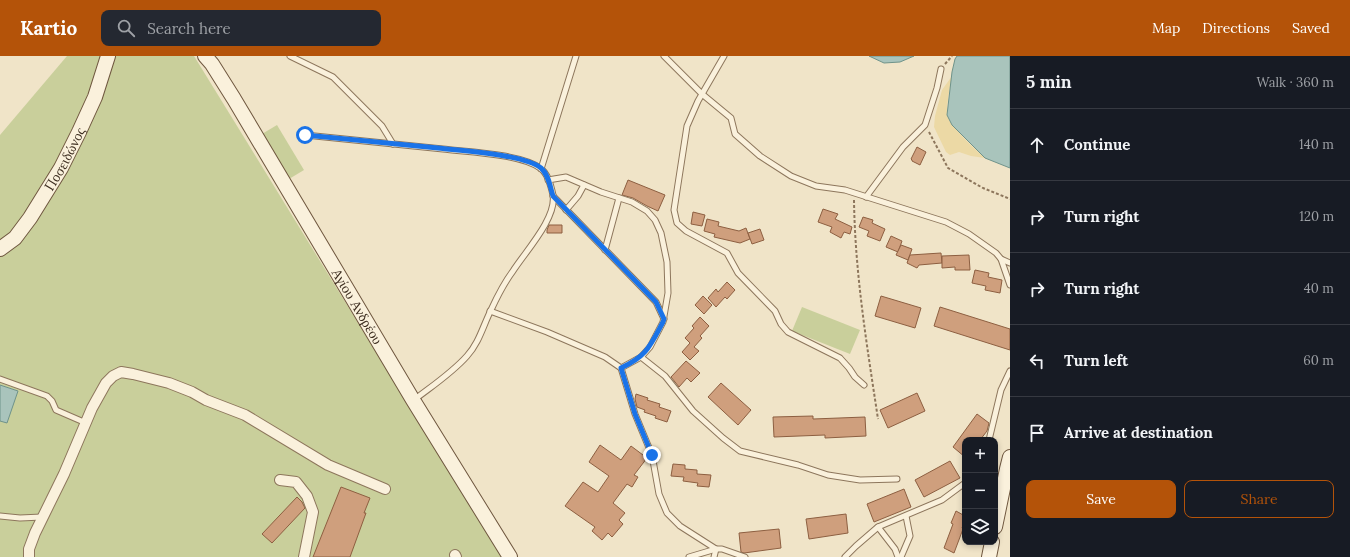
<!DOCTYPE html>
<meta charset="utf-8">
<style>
body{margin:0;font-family:Lora,serif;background:#242831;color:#f1f3f6}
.controls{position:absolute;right:12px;bottom:12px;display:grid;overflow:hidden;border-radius:8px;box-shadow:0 2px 6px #0003}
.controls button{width:36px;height:36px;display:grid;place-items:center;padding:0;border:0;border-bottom:1px solid #363941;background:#171b24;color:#f1f3f6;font:20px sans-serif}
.stop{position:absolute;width:12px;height:12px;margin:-9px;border:3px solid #1a73e8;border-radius:50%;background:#fff}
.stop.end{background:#1a73e8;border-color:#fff;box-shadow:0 1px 4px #0008}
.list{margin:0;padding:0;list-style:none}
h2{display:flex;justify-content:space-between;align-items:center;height:52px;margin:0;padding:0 16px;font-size:17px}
h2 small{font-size:13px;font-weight:400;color:#9ea1a6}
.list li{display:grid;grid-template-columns:26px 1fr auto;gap:12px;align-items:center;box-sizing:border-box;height:72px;padding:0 16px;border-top:1px solid #363941}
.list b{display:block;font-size:15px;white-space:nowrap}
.list em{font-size:13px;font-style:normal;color:#9ea1a6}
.actions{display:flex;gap:8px;padding:12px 16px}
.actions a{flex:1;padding:9px 0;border:1px solid #b45309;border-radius:8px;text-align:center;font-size:14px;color:#b45309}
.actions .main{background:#b45309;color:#fff}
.icon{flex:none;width:22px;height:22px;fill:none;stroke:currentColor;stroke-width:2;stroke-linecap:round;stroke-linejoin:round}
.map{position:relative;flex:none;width:1010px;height:501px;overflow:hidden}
header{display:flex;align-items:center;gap:24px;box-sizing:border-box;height:56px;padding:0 20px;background:#b45309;color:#fff}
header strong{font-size:19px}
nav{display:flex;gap:22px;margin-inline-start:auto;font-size:14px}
.search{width:280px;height:36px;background:#242831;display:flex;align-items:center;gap:10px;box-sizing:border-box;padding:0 14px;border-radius:8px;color:#9ea1a6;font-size:15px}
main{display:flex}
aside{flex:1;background:#171b24}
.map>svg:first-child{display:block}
.green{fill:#c9cf9b}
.sand{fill:#ecd9a5}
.water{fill:#a9c4bc;stroke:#6f938a}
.building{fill:#cf9f7d;stroke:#8d5f41}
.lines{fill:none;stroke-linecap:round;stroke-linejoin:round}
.lane-casing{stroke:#8d765c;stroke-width:7}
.street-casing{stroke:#8d765c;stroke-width:12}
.secondary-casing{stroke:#6f573f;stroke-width:16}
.path{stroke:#8d765c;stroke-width:2;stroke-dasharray:3 2;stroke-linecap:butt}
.lane{stroke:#faf1dc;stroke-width:5}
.street{stroke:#faf1dc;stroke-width:10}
.secondary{stroke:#faf1dc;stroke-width:14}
.route{stroke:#1a73e8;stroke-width:5}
.labels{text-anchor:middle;stroke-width:3.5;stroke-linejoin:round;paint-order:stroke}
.street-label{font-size:14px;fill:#3d2e20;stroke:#f7eed8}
</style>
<header>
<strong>Kartio</strong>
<div class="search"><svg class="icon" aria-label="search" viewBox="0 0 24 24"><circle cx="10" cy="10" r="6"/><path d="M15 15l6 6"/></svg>Search here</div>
<nav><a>Map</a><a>Directions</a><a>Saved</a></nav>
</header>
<main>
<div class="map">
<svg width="1010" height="501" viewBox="0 0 1010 501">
<rect width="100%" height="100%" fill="#f0e4c8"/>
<!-- green -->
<g class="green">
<path d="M67,0h127l308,501h-502v-422z"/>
<path d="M277,69l27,45 -25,15 -27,-45z"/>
<path d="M802,251l58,23 -10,24 -58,-23z"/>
</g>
<!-- sand -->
<path class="sand" d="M952,20c-2,12 -5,25 -5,37 0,11 30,38 38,45l-14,-2 -12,-4 -9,3 -4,-3 -12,-25 1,-11 7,-26z"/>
<!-- water -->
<g class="water">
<path d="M869,0h45l-14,6 -16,1z"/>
<path d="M957,0h53v112l-25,-10 -33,-33 -5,-10 5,-43 3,-13z"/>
<path d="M0,329l18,6 -11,32 -7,-2z"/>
</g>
<!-- building -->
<g class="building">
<path d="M917,91l9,5 -6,13 -8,-4v-1l-1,-1z"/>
<path d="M628,124l37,15 -7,16 -11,-5 -14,-8 -11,-3z"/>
<path d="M823,153l15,5 -3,5 17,8 -2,7 -6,-2 -3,6 -11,-6 2,-5 -14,-5z"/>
<path d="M693,156l12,3 -3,11 -11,-2z"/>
<path d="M863,161l10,3 -1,3 13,6 -5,12 -13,-5 2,-5 -10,-4z"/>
<path d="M707,163l12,3 -1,4 21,5 7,-3 4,11 -10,4 -26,-6 1,-3 -11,-3z"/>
<path d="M549,169h13v8h-15v-3z"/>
<path d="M760,173l4,11 -12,4 -4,-11z"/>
<path d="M891,180l11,5 -4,11 -12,-5z"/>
<path d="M901,189l11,4 -4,11 -12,-5z"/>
<path d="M941,197l1,10 -23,2 -2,3 -10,-5 3,-8z"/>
<path d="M969,199l1,15h-15v-3l-13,1v-12z"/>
<path d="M975,214l14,3 -1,4 14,3 -2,13 -15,-3 1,-4 -14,-3z"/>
<path d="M727,226l8,8 -8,9 -2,-2 -9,10 -8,-9 8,-9 2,3z"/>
<path d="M703,240l9,9 -8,9 -9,-9z"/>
<path d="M881,240l40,12 -6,20 -40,-12z"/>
<path d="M940,251l70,22v21l-76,-24z"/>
<path d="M700,261l9,9 -9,10 2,2 -8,9 5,4 -9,9 -8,-8 8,-9 -5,-5 9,-10 -2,-2z"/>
<path d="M686,305l14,12 -9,9 -4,-4 -8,9 -8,-10z"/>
<path d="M721,327l30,27 -13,15 -30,-28z"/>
<path d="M917,337l8,18 -37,17 -8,-18z"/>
<path d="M636,338l12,4 -1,2 13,4 -1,3 12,4 -4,11 -12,-4 1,-2 -12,-4 1,-2 -8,-3 -2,-8z"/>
<path d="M977,358l12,9 -2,8 -7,9h-15v17l-12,-10z"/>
<path d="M813,360v3l52,-2 1,19 -41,2v-3l-51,2 -1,-20z"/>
<path d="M600,389l21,15 10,-14 16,12 -13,17 4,2 -6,10 -5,-3 -14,19 12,10 -6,7 4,4 -11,13 -4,-4 -6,7 -10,-9 3,-4 -30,-21 18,-24 15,10 11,-16 -20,-14z"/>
<path d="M950,405l10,17 -36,19 -9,-17z"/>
<path d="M673,408l12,1v4l12,1v4l14,1 -2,12 -12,-1 1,-3 -15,-2 1,-4 -13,-1z"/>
<path d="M341,431l29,11 -6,15h2l-16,44h-37z"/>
<path d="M904,433l7,18 -37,15 -7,-18z"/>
<path d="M297,441l5,5 3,6 -33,35 -10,-9z"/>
<path d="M956,455l9,5v5l-3,7 1,1 -9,24 -10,-5 9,-24 -2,-1z"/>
<path d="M846,458l2,19 -39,6 -3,-20z"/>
<path d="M779,473l2,19 -37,5 -3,-1 -2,-19z"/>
</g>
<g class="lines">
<!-- lane casing -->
<g class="lane-casing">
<g id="lane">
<path d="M290,0l43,21 49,49 11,18"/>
<path d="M664,0l38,38 29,24 4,16 25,22 31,20 25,10 29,4 101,32 23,12 27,19 5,6 9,4"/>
<path d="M724,0l-26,45 -11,25 -13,84 3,13 9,8 41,22 11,20 37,38 6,13 7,8 52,26 9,10 6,9 9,8"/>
<path d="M305,79c46,5 92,9 138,14 25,3 78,5 97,19 8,5 11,18 13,27 4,23 -28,57 -40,76 -9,12 -16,26 -22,39 -8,16 -12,33 -24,46 -15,17 -35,30 -53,44"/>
<path d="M541,113l35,-113"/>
<path d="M548,124l18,-3 35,15 31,10 15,9 8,9 6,13 6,29 1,31 -5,29 -13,25 -9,10 -20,11"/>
<path d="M553,140l103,106 8,17"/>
<path d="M866,141l37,-50 22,-22 12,-37 4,-19"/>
<path d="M566,154l12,-14 6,-11"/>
<path d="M605,194l14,-52"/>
<path d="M1001,203l9,26"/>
<path d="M490,255l57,21 58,25 16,11 14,46 17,41 7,39 8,19 13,13 36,23 -2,8"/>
<path d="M641,301l24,19 28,35 30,27 17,13 58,14 30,10 32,5 37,-1"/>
<path d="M0,323l47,17 5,5 4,9 30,13"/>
<path d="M989,384l12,-50 9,-19"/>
<path d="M0,460l20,2 22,-1"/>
<path d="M878,471l17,22 3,8"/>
<path d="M689,501l27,-8h6l23,8"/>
<path d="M845,501l11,-11 22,-19 64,-27 23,-17"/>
<path d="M901,501l9,-21 -4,-20"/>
</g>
</g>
<!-- street casing -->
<g class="street-casing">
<g id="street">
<path d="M280,424l16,2 11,14 6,16 -9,45"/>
<path d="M455,499l1,2"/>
<path d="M29,501v-8l6,-16 29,-59 28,-66 14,-25 7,-7 8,-4 12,2 36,9 23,9 14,8 39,15 83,50 57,24"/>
</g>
</g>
<!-- secondary casing -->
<g class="secondary-casing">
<g id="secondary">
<path id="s1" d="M205,0l7,8 22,35 179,301 97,157"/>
<path id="s2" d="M0,193l15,-11 15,-20 31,-50 18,-36 16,-35 13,-41"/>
<path d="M995,471l12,-58 3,-12"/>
<path d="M989,501l3,-15"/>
</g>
</g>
<!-- path -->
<g class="path">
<path d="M945,8l7,-8"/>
<path d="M929,76l19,36 35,20 27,11"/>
<path d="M854,144c1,74 13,146 24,219"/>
</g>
<!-- lane -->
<use href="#lane" class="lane"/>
<!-- street -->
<use href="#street" class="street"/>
<!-- secondary -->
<use href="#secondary" class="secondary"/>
</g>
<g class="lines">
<!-- route -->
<path class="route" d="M305,79c44,4 89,9 133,13 24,3 85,6 103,20 8,7 9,19 12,28l103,106 8,17 -1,3c-13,24 -16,34 -42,46l14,46 17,41"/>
</g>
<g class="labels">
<!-- street labels -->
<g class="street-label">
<text dy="5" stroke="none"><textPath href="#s2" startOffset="112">Ποσειδώνος</textPath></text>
<text dy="5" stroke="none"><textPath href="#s1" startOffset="293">Αγίου Ανδρέου</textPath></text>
</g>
</g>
</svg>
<div class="controls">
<button>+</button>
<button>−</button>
<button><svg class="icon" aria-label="layers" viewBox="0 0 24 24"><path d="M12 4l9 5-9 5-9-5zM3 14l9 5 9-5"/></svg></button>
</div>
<div class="stop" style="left:305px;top:79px"></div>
<div class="stop end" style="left:652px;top:399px"></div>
</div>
<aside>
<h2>5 min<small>Walk · 360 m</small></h2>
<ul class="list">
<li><svg class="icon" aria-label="ahead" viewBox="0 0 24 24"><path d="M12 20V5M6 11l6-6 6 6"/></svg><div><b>Continue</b></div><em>140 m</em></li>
<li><svg class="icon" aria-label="right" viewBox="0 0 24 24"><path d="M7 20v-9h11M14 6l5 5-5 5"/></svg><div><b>Turn right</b></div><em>120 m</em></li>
<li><svg class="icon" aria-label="right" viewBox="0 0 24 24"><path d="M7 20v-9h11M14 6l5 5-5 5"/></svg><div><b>Turn right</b></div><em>40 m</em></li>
<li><svg class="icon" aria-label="left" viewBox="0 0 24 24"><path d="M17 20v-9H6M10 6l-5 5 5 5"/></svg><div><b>Turn left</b></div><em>60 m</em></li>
<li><svg class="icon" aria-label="arrive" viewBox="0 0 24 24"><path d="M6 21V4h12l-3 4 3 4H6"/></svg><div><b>Arrive at destination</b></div></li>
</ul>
<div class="actions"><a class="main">Save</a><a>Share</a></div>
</aside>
</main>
